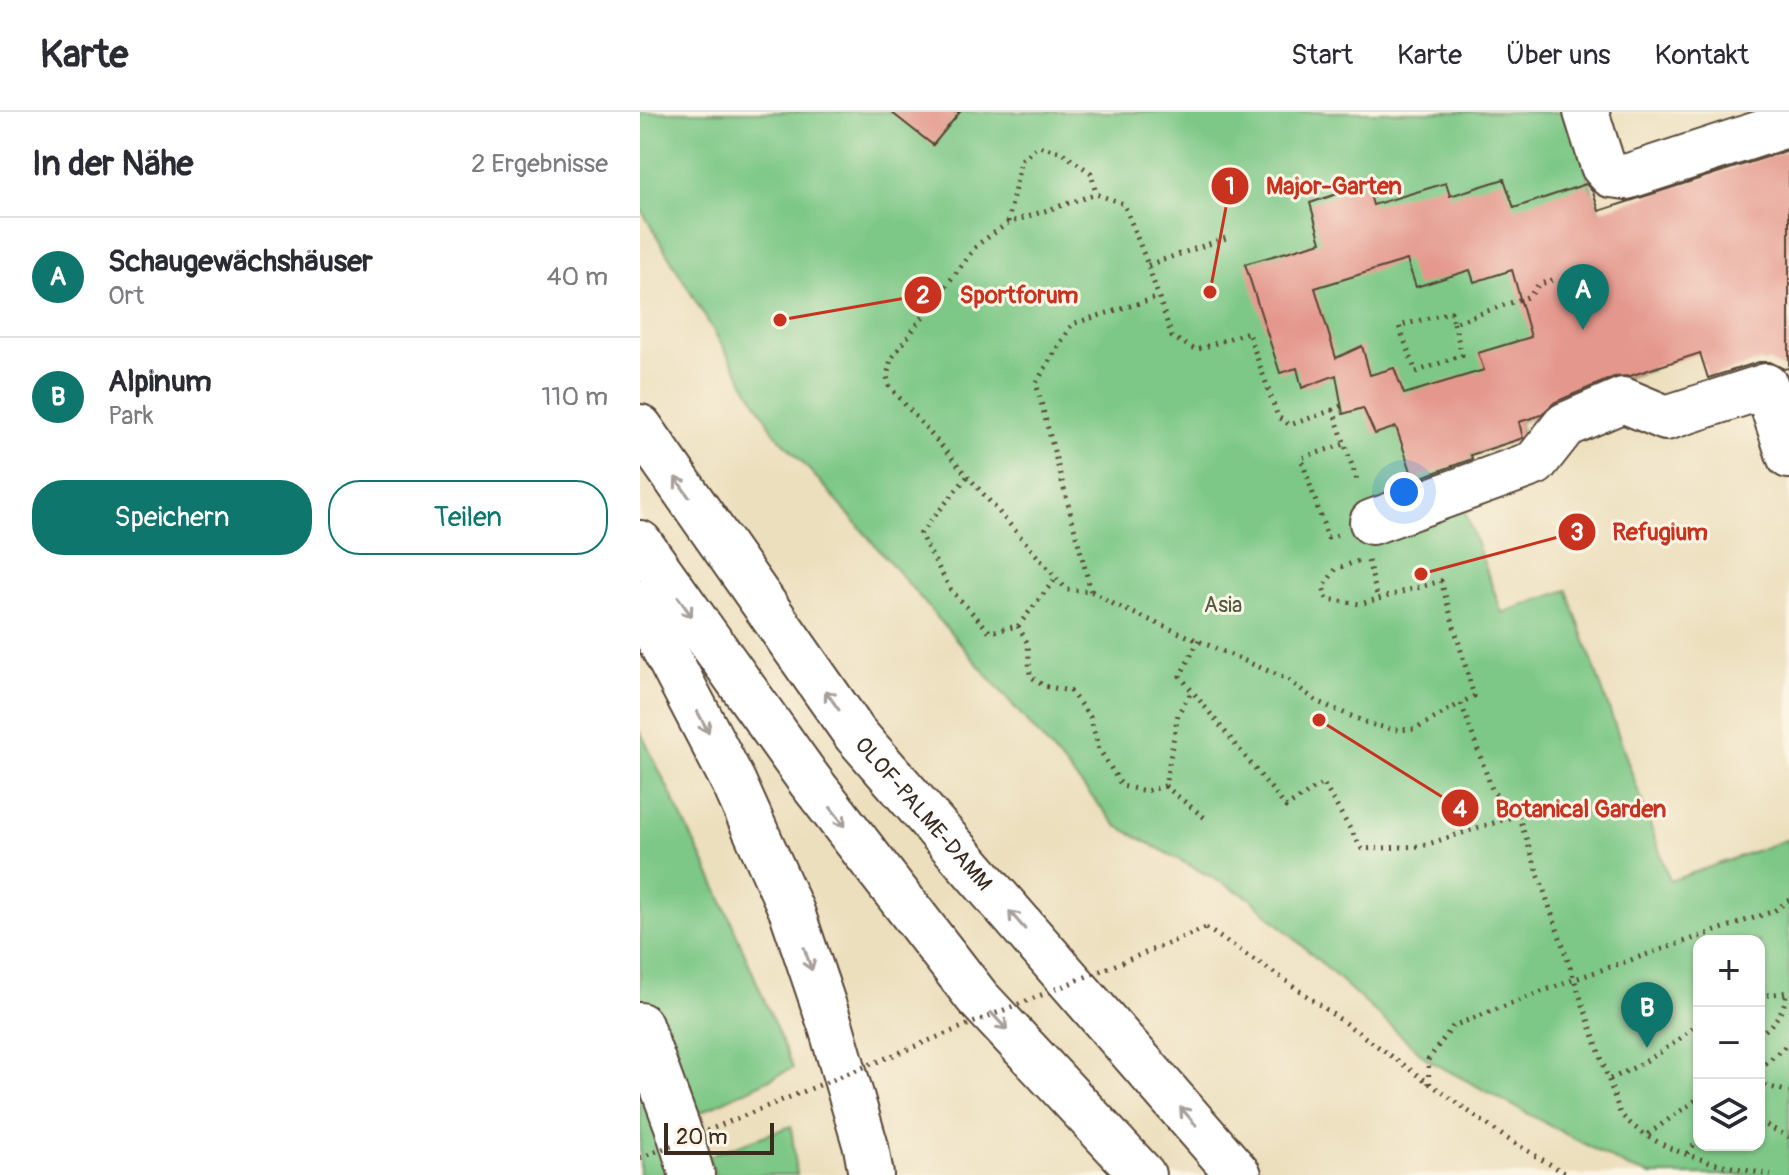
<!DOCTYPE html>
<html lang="de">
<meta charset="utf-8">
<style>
body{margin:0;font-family:Pangolin,sans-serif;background:#f2f2f3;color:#2b2b33}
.controls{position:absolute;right:24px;bottom:24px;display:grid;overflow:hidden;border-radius:16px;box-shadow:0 2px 6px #0004}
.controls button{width:72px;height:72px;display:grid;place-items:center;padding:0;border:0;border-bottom:2px solid #e1e1e2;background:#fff;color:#2b2b33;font:40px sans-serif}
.scale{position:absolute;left:24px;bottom:20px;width:110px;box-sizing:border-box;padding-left:8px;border:4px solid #3b2a1e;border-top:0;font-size:22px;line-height:28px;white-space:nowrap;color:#3b2a1e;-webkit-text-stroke:6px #fcf5e5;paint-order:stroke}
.you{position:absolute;left:764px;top:380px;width:28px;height:28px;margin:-20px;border:6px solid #fff;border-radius:50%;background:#1a73e8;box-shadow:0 0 0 12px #1a73e833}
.badge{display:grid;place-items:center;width:52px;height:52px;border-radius:50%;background:#0f766e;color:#fff;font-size:26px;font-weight:700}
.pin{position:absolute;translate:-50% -66px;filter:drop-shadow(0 2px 4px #0008)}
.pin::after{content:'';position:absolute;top:42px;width:28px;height:24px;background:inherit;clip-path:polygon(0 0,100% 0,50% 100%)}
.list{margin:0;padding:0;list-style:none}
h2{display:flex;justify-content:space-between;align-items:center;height:104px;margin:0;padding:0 32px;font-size:34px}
h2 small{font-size:26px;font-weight:400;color:#7c7c81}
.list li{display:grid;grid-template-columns:52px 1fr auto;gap:24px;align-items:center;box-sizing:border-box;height:120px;padding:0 32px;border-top:2px solid #e1e1e2}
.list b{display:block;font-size:30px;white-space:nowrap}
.list p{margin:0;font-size:26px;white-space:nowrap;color:#7c7c81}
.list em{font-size:26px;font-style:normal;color:#7c7c81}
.actions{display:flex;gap:16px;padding:24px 32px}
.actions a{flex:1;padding:18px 0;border:2px solid #0f766e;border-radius:32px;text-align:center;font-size:28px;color:#0f766e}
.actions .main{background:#0f766e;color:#fff}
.icon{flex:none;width:44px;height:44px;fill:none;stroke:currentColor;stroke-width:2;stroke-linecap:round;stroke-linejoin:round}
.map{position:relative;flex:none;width:1149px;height:1063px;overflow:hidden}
header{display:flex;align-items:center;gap:48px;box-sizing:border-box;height:112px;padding:0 40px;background:#fff;border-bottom:2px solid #e1e1e2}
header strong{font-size:38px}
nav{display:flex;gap:44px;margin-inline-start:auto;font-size:28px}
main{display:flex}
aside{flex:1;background:#fff}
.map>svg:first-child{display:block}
.green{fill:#7dc886;stroke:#5c7952;stroke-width:2;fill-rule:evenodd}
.building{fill:#e4978c;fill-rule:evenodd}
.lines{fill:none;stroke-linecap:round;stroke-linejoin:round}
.minor-casing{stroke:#564536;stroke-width:48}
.highway-casing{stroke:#564536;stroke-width:48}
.path{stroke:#564536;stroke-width:5;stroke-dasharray:2 6;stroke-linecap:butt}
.minor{stroke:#fff;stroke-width:44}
.highway{stroke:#fff;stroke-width:44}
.path-bridge{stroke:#564536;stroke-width:5;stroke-dasharray:2 6;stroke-linecap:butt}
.oneway{stroke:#a79f9a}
.labels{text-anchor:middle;stroke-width:6;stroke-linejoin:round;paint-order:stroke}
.park-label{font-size:22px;fill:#4f593d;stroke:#fcf5e5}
.street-label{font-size:22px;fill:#3b2a1e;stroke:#fcf5e5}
.leader{fill:none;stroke:#c8321e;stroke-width:3}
.callout-dot{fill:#c8321e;stroke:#fcf5e5;stroke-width:3}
.mark-label{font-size:24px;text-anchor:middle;font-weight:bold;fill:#fff}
.callout-label{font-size:24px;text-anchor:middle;font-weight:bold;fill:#c8321e;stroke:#fcf5e5;stroke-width:6;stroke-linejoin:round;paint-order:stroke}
</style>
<header>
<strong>Karte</strong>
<nav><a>Start</a><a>Karte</a><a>Über uns</a><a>Kontakt</a></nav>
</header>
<main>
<aside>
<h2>In der Nähe<small>2 Ergebnisse</small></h2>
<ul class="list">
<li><span class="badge">A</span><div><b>Schaugewächshäuser</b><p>Ort</p></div><em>40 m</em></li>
<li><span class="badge">B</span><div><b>Alpinum</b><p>Park</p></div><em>110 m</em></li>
</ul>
<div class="actions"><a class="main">Speichern</a><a>Teilen</a></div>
</aside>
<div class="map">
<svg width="1149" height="1063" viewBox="0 0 1149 1063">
<rect width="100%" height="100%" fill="#fcf5e5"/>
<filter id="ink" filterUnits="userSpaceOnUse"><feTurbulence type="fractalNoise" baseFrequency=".0125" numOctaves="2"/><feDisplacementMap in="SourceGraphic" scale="16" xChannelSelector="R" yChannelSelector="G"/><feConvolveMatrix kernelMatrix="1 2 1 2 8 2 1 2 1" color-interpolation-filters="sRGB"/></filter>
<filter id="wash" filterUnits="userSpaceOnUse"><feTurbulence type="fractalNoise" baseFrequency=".006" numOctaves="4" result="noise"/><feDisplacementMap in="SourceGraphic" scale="32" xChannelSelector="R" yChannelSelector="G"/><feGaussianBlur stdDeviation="1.8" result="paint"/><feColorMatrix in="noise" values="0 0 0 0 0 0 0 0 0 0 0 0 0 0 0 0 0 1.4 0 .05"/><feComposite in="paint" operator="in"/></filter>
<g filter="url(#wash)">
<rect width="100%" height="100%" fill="#ecdfbd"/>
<!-- green -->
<g class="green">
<path d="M0,0h931l19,71 61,187 -58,18 -3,-6 -24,8 5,15 -52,17 5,15 -52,18 4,16 -18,21 44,121 65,-23 103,291 119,-42v336h-137l-23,-7 -201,-108 -178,-162 -133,-72 -292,-339 -51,-55 -134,-224zM1059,829h60v204h-60z"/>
<path d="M0,619l80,164 73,173 -102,49 -51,-123z"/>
<path d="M0,960l40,103h-40z"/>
<path d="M151,1014l6,49h-82l-7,-19z"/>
</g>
<g id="blocks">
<!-- building -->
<g class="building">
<path d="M251,0h69l-27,33z"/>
<path d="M1149,38v218l-5,1 -14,-7h-11l-51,16 -8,-25 -70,23 -16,1 -59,25 -14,13 -22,7 4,16 -52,17 1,4 -58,21 -18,-53 -21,7 -12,-26 -20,6 -7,-39 -34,13 -5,-20 -17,5 -35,-109 76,-22 -11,-39 57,-19 6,21 73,-22 4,13 54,-17 10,29 72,-24 7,8 6,19zM767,148l9,27 54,-17 4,12 38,-12 19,67 -53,16 6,17 -80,24 -10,-26 -24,7 -8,-29 -26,12 -21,-70z"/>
</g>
</g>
</g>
<g filter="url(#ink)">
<use href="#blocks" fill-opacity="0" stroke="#564536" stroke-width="2"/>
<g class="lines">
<!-- minor casing -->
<g class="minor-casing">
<g id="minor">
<path d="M946,0l17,54 8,9 15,2 163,-53"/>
<path d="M732,410l163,-59 30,-38 58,-25 43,18 100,-32 23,70"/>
<path d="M0,913l37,101 15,49"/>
</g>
</g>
<!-- highway casing -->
<g class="highway-casing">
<g id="highway">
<path id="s1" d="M0,315l215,307 384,441"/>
<path d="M0,431l170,238 167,216 166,178"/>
<path d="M0,491l94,180 58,129 39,115 35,120 5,28"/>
</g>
</g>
<!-- path -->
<g class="path">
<path d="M368,110l13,-62 17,-14 23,6 30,21 5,21"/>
<path d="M508,153l78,-27"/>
<path d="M814,211l8,32 -46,17 -17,-46 52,-14 3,11 76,-27 8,-11 17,-6"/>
<path d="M701,294l-8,4 25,73"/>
<path d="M693,298l-43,15 -12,-8 -30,-85 -52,18 -24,-13 -24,-72 -24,-61 -28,-10 -88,29 -31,22 -86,114 -4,17 2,10 178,204 24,1 26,15 170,73 31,23 52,22 25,6 21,-1 45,-26"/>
<path d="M327,365l-47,57 31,56 39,42 28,-6 10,18 2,32 14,10 26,5 20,26 9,32 23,37 24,5 19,-5 13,-72 14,-23"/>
<path d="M697,423l-9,3 -27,-80 44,-14"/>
<path d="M718,449l-22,8 -13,18 4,12 33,5 18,-5"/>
<path d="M728,449l10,38 63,-18 33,115 -13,7 32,89 25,23 102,298c36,41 100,52 151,62"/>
<path d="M451,479l-55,-208 36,-59 87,-27"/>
<path d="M378,514l38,-48"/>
<path d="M559,528l-19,36 106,131 37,-24 39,66 60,-3 96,-31"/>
<path d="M525,674l40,32"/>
<path d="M566,816l76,50 224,160 62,37"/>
<path d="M1119,884l30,-4"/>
<path d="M1119,924c15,-14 26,-23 27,-44"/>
<path d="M1119,957l30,-26"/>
<path d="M970,967c34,-15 62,-32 89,-57"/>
<path d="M1119,968l8,6 22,6"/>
<path d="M789,972l-1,-24 25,-34 122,-47 199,-68 15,-11"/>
<path d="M1119,1013l5,-1 25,13"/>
<path d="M1008,1022l51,-36"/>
<path d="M1047,1041l12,-14"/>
</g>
<!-- minor -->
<use href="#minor" class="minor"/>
<!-- highway -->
<use href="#highway" class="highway"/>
<!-- path-bridge -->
<path class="path-bridge" d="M0,1046l566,-230"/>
</g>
<!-- one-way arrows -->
<defs><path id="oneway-shaft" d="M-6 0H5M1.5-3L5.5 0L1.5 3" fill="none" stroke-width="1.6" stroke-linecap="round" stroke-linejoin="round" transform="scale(2)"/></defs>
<g class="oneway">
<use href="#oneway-shaft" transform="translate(42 375) rotate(-125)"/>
<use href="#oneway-shaft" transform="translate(45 495) rotate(55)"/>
<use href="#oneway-shaft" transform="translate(192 588) rotate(-125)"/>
<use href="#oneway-shaft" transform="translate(63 610) rotate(62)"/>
<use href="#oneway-shaft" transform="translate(198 705) rotate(52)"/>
<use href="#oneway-shaft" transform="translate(377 808) rotate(-131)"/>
<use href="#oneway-shaft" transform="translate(168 847) rotate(71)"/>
<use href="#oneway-shaft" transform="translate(359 909) rotate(47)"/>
<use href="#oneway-shaft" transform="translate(548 1004) rotate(-131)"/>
</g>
</g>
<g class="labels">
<!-- park labels -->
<g class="park-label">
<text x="583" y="500">Asia</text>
</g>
<!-- street labels -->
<g class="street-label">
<text dy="8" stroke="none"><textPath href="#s1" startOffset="480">OLOF-PALME-DAMM</textPath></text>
</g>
</g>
<!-- callouts -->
<path class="leader" d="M570 180L590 74M140 208L283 183M781 462L937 420M679 608L820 696"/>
<g class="callout-dot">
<circle cx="570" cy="180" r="8"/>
<circle cx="140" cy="208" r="8"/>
<circle cx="781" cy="462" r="8"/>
<circle cx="679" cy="608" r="8"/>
<circle cx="590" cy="74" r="20"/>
<circle cx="283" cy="183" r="20"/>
<circle cx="937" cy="420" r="20"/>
<circle cx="820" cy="696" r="20"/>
</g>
<g class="mark-label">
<text x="590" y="82">1</text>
<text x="283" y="191">2</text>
<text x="937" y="428">3</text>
<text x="820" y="705">4</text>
</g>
<g class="callout-label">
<text x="694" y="82">Major-Garten</text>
<text x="379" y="191">Sportforum</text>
<text x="1020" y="428">Refugium</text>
<text x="941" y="705">Botanical Garden</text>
</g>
</svg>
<div class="controls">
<button>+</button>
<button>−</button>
<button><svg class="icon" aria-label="layers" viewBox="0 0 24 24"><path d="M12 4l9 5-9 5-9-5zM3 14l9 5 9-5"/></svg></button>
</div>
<div class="scale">20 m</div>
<div class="you"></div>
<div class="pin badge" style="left:943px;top:218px">A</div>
<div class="pin badge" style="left:1007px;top:936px">B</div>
</div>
</main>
